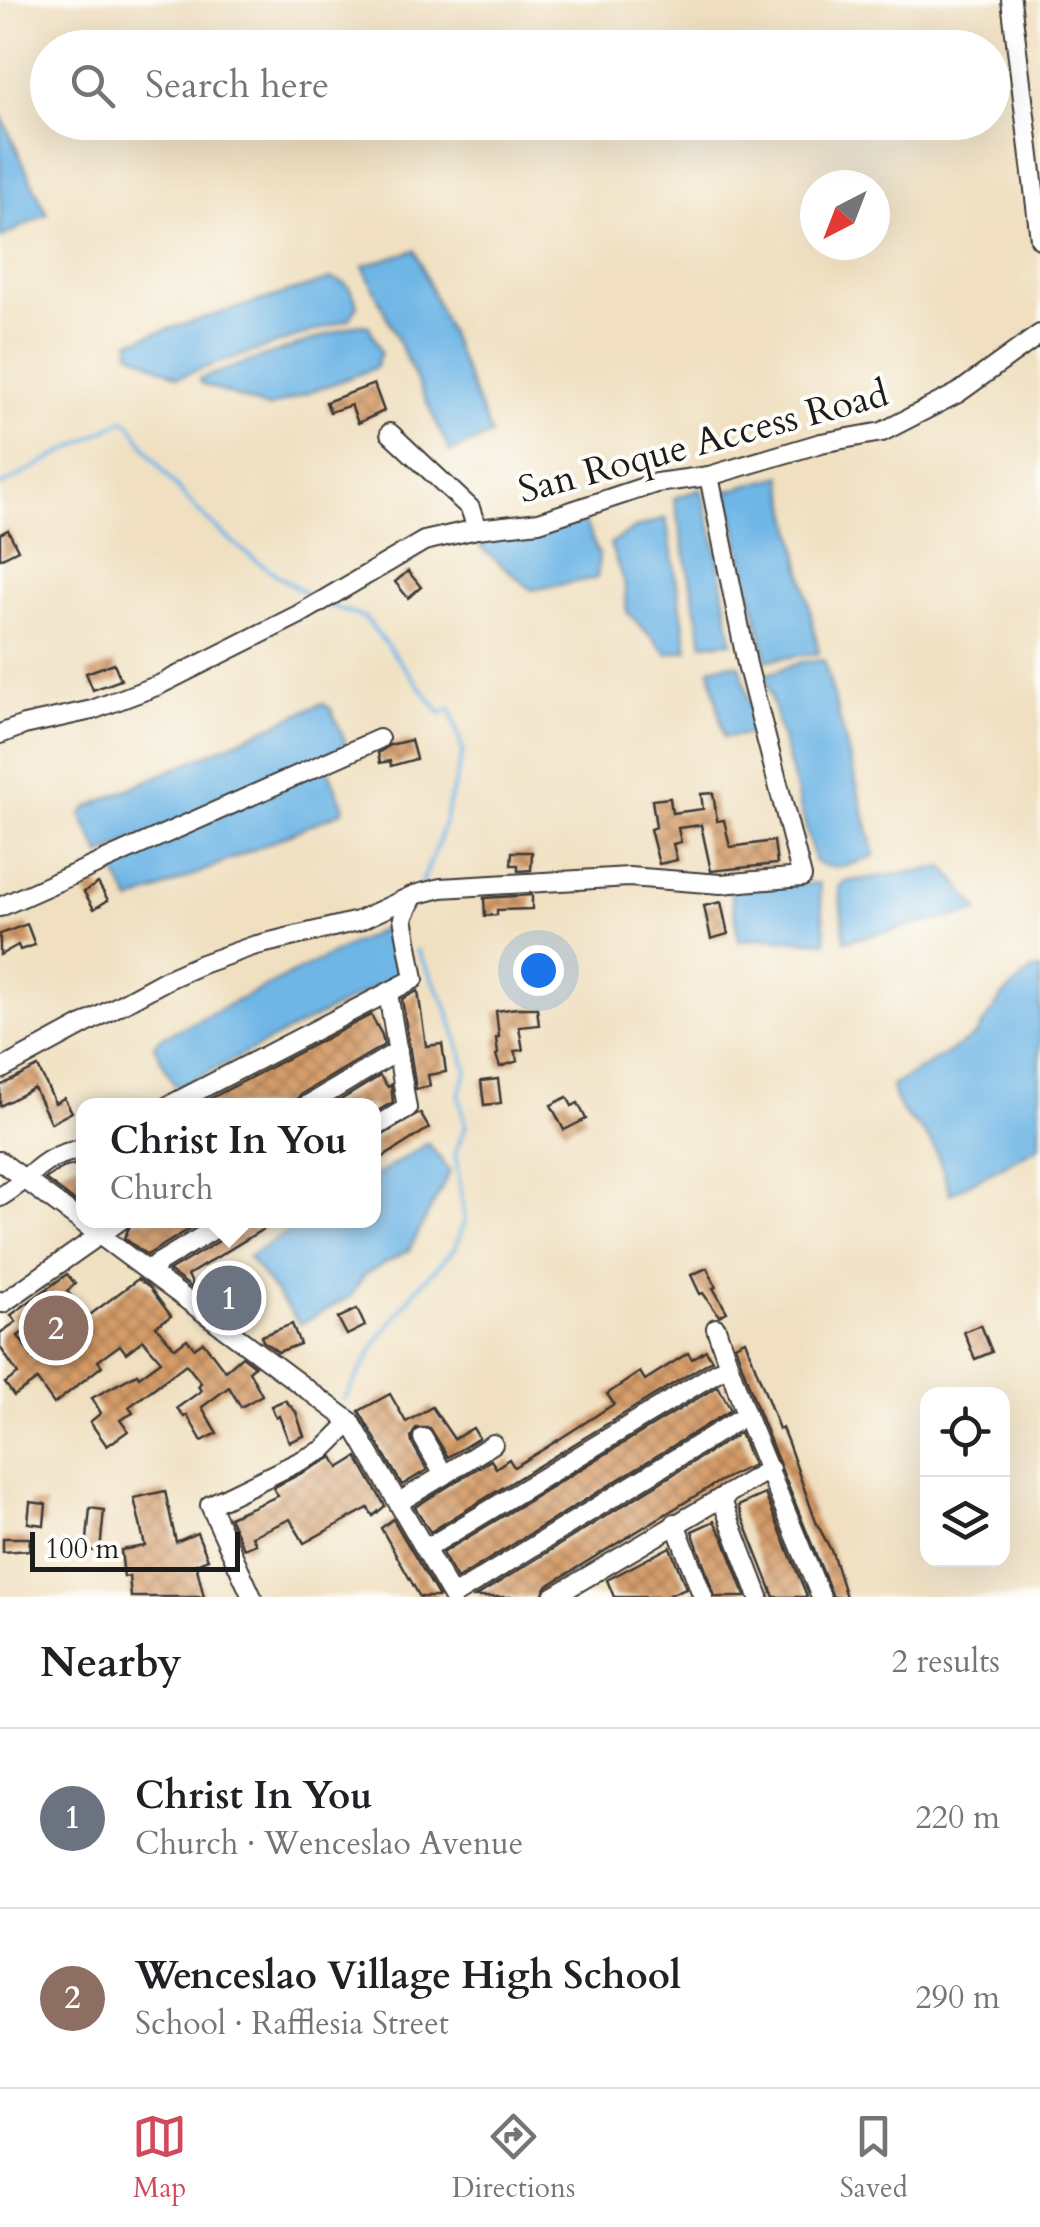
<!DOCTYPE html>
<meta charset="utf-8">
<style>
body{margin:0;font-family:Cardo,serif;background:#f6f6f6;color:#202124}
.controls{position:absolute;right:30px;bottom:30px;display:grid;overflow:hidden;border-radius:20px;box-shadow:0 10px 40px #0002}
.controls button{width:90px;height:90px;display:grid;place-items:center;padding:0;border:0;border-bottom:2px solid #e0e0e0;background:#fff;color:#202124;font:50px sans-serif}
.compass{position:absolute;left:800px;top:170px;width:90px;height:90px;border-radius:50%;background:#fff;box-shadow:0 10px 40px #0002;rotate:222deg}
.scale{position:absolute;left:30px;bottom:25px;width:210px;box-sizing:border-box;padding-left:10px;border:5px solid #1c1c1c;border-top:0;font-size:28px;line-height:35px;white-space:nowrap;color:#1c1c1c;-webkit-text-stroke:8px #fdfcf7;paint-order:stroke}
.you{position:absolute;left:538px;top:970px;width:35px;height:35px;margin:-25px;border:8px solid #fff;border-radius:50%;background:#1a73e8;box-shadow:0 0 0 15px #1a73e833}
.badge{display:grid;place-items:center;width:65px;height:65px;border-radius:50%;background:#d1495b;color:#fff;font-size:32px;font-weight:700}
.pin{position:absolute;translate:-50% -50%;border:5px solid #fff;box-shadow:0 2px 10px #0006}
.popup{position:absolute;left:76px;top:1098px;width:305px;height:130px;box-sizing:border-box;display:grid;place-content:center;border-radius:20px;background:#fff;filter:drop-shadow(0 2px 8px #0005);font-size:32px;white-space:nowrap;color:#757577}
.popup b{font-size:38px;color:#202124}
.popup::after{content:'';position:absolute;left:50%;top:100%;margin-left:-20px;border:20px solid transparent;border-top-color:#fff}
.list{margin:0;padding:0;list-style:none}
h2{display:flex;justify-content:space-between;align-items:center;height:130px;margin:0;padding:0 40px;font-size:42px}
h2 small{font-size:32px;font-weight:400;color:#757577}
.list li{display:grid;grid-template-columns:65px 1fr auto;gap:30px;align-items:center;box-sizing:border-box;height:180px;padding:0 40px;border-top:2px solid #e0e0e0}
.list b{display:block;font-size:38px;white-space:nowrap}
.list p{margin:0;font-size:32px;white-space:nowrap;color:#757577}
.list em{font-size:32px;font-style:normal;color:#757577}
.icon{flex:none;width:55px;height:55px;fill:none;stroke:currentColor;stroke-width:2;stroke-linecap:round;stroke-linejoin:round}
.map{position:relative;flex:none;width:1040px;height:1597px;overflow:hidden}
.search{position:absolute;background:#fff;box-shadow:0 10px 40px #0002;left:30px;right:30px;top:30px;height:110px;display:flex;align-items:center;gap:25px;box-sizing:border-box;padding:0 35px;border-radius:55px;color:#757577;font-size:38px}
.sheet{height:490px;background:#fff}
nav{display:flex;justify-content:space-around;align-items:center;box-sizing:border-box;height:140px;border-top:2px solid #e0e0e0;background:#fff;font-size:28px;color:#757577}
nav a{display:grid;justify-items:center;gap:5px}
nav .on{color:#d1495b}
.map>svg:first-child{display:block}
.water{fill:#6eb6e6;stroke:#456981;stroke-width:2.5}
.lines{fill:none;stroke-linecap:round;stroke-linejoin:round}
.stream{stroke:#6eb6e6;stroke-width:4}
.building{fill:url(#building-cross-hatch);fill-rule:evenodd}
.minor-casing{stroke:#3c3935;stroke-width:22}
.minor{stroke:#fff;stroke-width:18}
.labels{text-anchor:middle;stroke-width:8;stroke-linejoin:round;paint-order:stroke}
.street-label{font-size:38px;fill:#1c1c1c;stroke:#fdfcf7}
</style>
<div class="map">
<svg width="1040" height="1597" viewBox="0 0 1040 1597">
<defs>
<pattern id="building-cross-hatch" width="8" height="8" patternUnits="userSpaceOnUse" patternTransform="scale(2.5)"><rect width="8" height="8" fill="#d59b68"/><path d="M0 0l8 8M0 8l8-8" fill="none" stroke="#ac7e55"/></pattern>
</defs>
<rect width="100%" height="100%" fill="#fdfcf7"/>
<filter id="ink" filterUnits="userSpaceOnUse"><feTurbulence type="fractalNoise" baseFrequency=".01" numOctaves="2"/><feDisplacementMap in="SourceGraphic" scale="20" xChannelSelector="R" yChannelSelector="G"/><feConvolveMatrix kernelMatrix="1 2 1 2 8 2 1 2 1" color-interpolation-filters="sRGB"/></filter>
<filter id="wash" filterUnits="userSpaceOnUse"><feTurbulence type="fractalNoise" baseFrequency=".0048" numOctaves="4" result="noise"/><feDisplacementMap in="SourceGraphic" scale="40" xChannelSelector="R" yChannelSelector="G"/><feGaussianBlur stdDeviation="2.25" result="paint"/><feColorMatrix in="noise" values="0 0 0 0 0 0 0 0 0 0 0 0 0 0 0 0 0 1.4 0 .05"/><feComposite in="paint" operator="in"/></filter>
<g filter="url(#wash)">
<rect width="100%" height="100%" fill="#f0e0c1"/>
<!-- water -->
<g class="water">
<path d="M0,113l47,101 -47,24z"/>
<path d="M415,250l76,185 -41,17 -87,-186z"/>
<path d="M331,279c18,2 20,11 27,26l-8,14 -172,58 -48,-25v-11z"/>
<path d="M359,324l10,2 12,26 -6,16 -107,40 -66,-24 -3,-5z"/>
<path d="M782,476l37,177 -52,7 -40,-169z"/>
<path d="M701,489l16,61 15,92 -29,2 -29,-146z"/>
<path d="M666,518l22,132 -20,4 -41,-42 -2,-26 -15,-42 26,-16z"/>
<path d="M584,521l15,34 -2,23 -65,12 -52,-43 4,-9z"/>
<path d="M824,660l51,195c-20,9 -39,18 -60,7l-50,-187 37,-13z"/>
<path d="M728,664l12,1 17,69 -33,3 -14,-69z"/>
<path d="M323,703l8,6 16,37 -246,109 -20,-40 7,-8z"/>
<path d="M324,768l5,3 15,37 -3,4 -210,90 -20,-38z"/>
<path d="M944,867l35,44 -134,30 -6,-54 5,-5z"/>
<path d="M819,883l7,59 -64,-4 -23,3 -9,-53z"/>
<path d="M393,924l12,30 -6,21 -220,112 -5,-3 -20,-38 5,-7z"/>
<path d="M1032,970h8v176l-90,48c-5,-16 -9,-33 -17,-48 -16,-29 -34,-23 -41,-60l83,-50 27,-39z"/>
<path d="M428,1143l22,29 -41,78 -45,25 -13,21 -51,28 -52,-67 57,-36 69,-1v-43z"/>
</g>
<g class="lines">
<!-- stream -->
<g class="stream">
<path d="M0,486l124,-66 7,5c51,80 103,126 184,174"/>
<path d="M328,605l37,13 76,95 10,-4 12,43 -24,89 -18,44"/>
<path d="M344,1400l35,-61 39,-52 37,-39 10,-28 -10,-68 11,-26 -7,-31 8,-25 -21,-65 -29,-55"/>
</g>
</g>
<g id="blocks">
<!-- building -->
<g class="building">
<path d="M374,384l10,27 -26,12 -7,-18 -21,7 -4,-10z"/>
<path d="M8,530l10,20 -18,9v-25z"/>
<path d="M408,571l13,16 -13,11 -13,-16z"/>
<path d="M114,663l7,17 -28,10 -7,-17z"/>
<path d="M411,740l5,19 -25,7 -1,-5 -10,2 -2,-10 12,-8z"/>
<path d="M713,793l4,28 7,-1 6,27 44,-6 3,23 -66,7 -10,-46 -23,3 3,14 -8,2 4,16 -18,4 -9,-35 6,-2 -4,-27 18,-2 2,15 31,-4 -2,-15z"/>
<path d="M512,852h20l-1,18 -13,1v-6h-7z"/>
<path d="M98,883l10,17 -14,9 -10,-17z"/>
<path d="M532,895v14l-35,1v5l-12,1 -1,-18z"/>
<path d="M721,902l7,32 -17,5 -7,-33z"/>
<path d="M27,924l8,21 -15,5 -2,-5 -18,10v-21z"/>
<path d="M418,991l8,55 16,-2 4,28 -18,3 2,11 -14,3 -14,-90z"/>
<path d="M517,1008h20l2,17 -20,2 4,23 -9,1 4,10 -18,6 -4,-12 2,-1 -2,-16 3,-1 -3,-26z"/>
<path d="M371,1015l11,20 2,10 -84,50 -6,11h-98z"/>
<path d="M38,1067l17,36 9,-5 8,14 -21,11 -17,-35 -34,18v-20z"/>
<path d="M380,1076l8,11 3,-2 2,17 -19,11v-7h-43z"/>
<path d="M498,1079l3,24 -17,2 -3,-24z"/>
<path d="M567,1097l5,9 6,-3 8,16 -22,11 -13,-25z"/>
<path d="M420,1113l9,15 -55,35v-23z"/>
<path d="M84,1162v46l-39,-29 17,-11z"/>
<path d="M133,1220h71l-57,35 -23,-17z"/>
<path d="M241,1220h37l-90,55 7,15 -26,-19 67,-40z"/>
<path d="M707,1268l9,19 -3,1 14,24 -8,4 -16,-23 -3,1 -9,-19z"/>
<path d="M67,1274l8,10 -8,7 20,26 51,-38 12,9 21,28 -15,10 19,22 12,-9 7,9 9,-6 22,29 17,-15 13,10 -6,5 13,24 -21,12 -12,-20 -27,20 15,26 -15,8 -15,-26 -3,2 -7,-9 24,-17 -3,-5 3,-3 -15,-19 -57,43 4,6 -13,7 8,11 -21,15 -17,-24 11,-9 -9,-15 45,-24 2,3 22,-16 -18,-21 -17,13 -6,-8 -22,16 4,5 -48,38 -17,-24 -23,16 -9,-13 13,-9 -18,-27v-14l16,-11 -5,-7zM60,1304l18,24 -43,33 -17,-25z"/>
<path d="M240,1275l15,20 -27,20 -21,-16z"/>
<path d="M357,1309l8,17 -18,9 -9,-17z"/>
<path d="M292,1324l8,20 -22,8 -15,-11 -2,-5z"/>
<path d="M981,1325l11,27 -17,7 -11,-27z"/>
<path d="M745,1340l34,89 3,-1 6,15 28,79 16,30 14,45h-13l-75,-186 -23,-66z"/>
<path d="M706,1350l6,10 -282,172 -15,-25 76,-47 5,8 13,-9 5,8 33,-20 67,-43 -7,-10 33,-22 5,8 43,-27 4,6z"/>
<path d="M718,1386l13,24 -274,169 -15,-26z"/>
<path d="M390,1394l16,28 26,-15 22,32 19,-11 6,10 -31,19 -18,-29h-14l-5,9 1,6 15,27 -25,15 -43,-74z"/>
<path d="M285,1400l11,12 8,24 -15,6 -10,-26 -3,2 -5,-12z"/>
<path d="M740,1433l13,32 -33,16 -173,105 -6,11h-66z"/>
<path d="M333,1457l6,11 18,-11 28,49 -12,10 -5,-8 -64,35 -14,-24 -38,17 4,8 -12,5 -15,-32 49,-21 -5,-8z"/>
<path d="M165,1491l11,51 21,-9 11,26 -12,5 8,33h-73l-2,-21 -5,1 -3,-27 24,-4 -11,-48z"/>
<path d="M765,1494l42,102 -3,1h-30l-36,-91z"/>
<path d="M30,1502l16,2 -2,21 -16,-2z"/>
<path d="M90,1508l14,2 -4,41 -14,-1z"/>
<path d="M393,1519l46,78h-19l-39,-69z"/>
<path d="M714,1521l10,18 22,58h-31l-23,-66z"/>
<path d="M3,1538h27l-1,12 -26,2z"/>
<path d="M670,1547l16,41 -21,9h-51l-7,-17z"/>
</g>
</g>
</g>
<g filter="url(#ink)">
<use href="#blocks" fill-opacity="0" stroke="#3c3935" stroke-width="2.5"/>
<g class="lines">
<!-- minor casing -->
<g class="minor-casing">
<g id="minor">
<path d="M1011,0l29,239"/>
<path d="M390,433l80,75 7,21"/>
<path d="M0,734l24,-9 68,-15 67,-25 139,-70 126,-74 53,-12 62,-7 117,-39 53,-7 112,-33 61,-11 76,-39 82,-59"/>
<path d="M0,907l379,-168"/>
<path d="M0,1070l168,-91 34,-15 51,-18 105,-25 56,-26 27,-7 188,-11 92,7 81,-7 -55,-213 -38,-188"/>
<path d="M168,1106l246,-127 -11,-61 10,-21"/>
<path d="M306,1106l92,-55"/>
<path d="M374,1128l33,-20 -19,-115"/>
<path d="M0,1161l351,261 102,175"/>
<path d="M0,1197c36,-21 40,-42 84,-48"/>
<path d="M147,1270l82,-50"/>
<path d="M0,1301l3,2 118,-83"/>
<path d="M716,1328l30,87 75,182"/>
<path d="M444,1475l49,-31"/>
<path d="M721,1498l38,99"/>
<path d="M399,1502l45,-27 -21,-37"/>
<path d="M675,1523l28,74"/>
<path d="M427,1548l300,-182"/>
<path d="M453,1596l293,-181"/>
<path d="M252,1597l-42,-92 113,-55 28,-28"/>
<path d="M553,1597l217,-128"/>
</g>
</g>
<!-- minor -->
<use href="#minor" class="minor"/>
</g>
</g>
<g class="labels">
<!-- street labels -->
<g class="street-label">
<text transform="translate(703 441) rotate(-15)" y="13">San Roque Access Road</text>
</g>
</g>
</svg>
<div class="controls">
<button><svg class="icon" aria-label="locate" viewBox="0 0 24 24"><circle cx="12" cy="12" r="6"/><path d="M12 2v4M12 18v4M2 12h4M18 12h4"/></svg></button>
<button><svg class="icon" aria-label="layers" viewBox="0 0 24 24"><path d="M12 4l9 5-9 5-9-5zM3 14l9 5 9-5"/></svg></button>
</div>
<svg class="compass" viewBox="-18 -18 36 36"><path d="M0-13l5 13h-10z" fill="#e53935"/><path d="M0 13l5-13h-10z" fill="#757577"/></svg>
<div class="scale">100 m</div>
<div class="you"></div>
<div class="pin badge" style="left:229px;top:1298px;background:#6b7280">1</div>
<div class="popup"><b>Christ In You</b>Church</div>
<div class="pin badge" style="left:56px;top:1328px;background:#8d6e63">2</div>
<div class="search"><svg class="icon" aria-label="search" viewBox="0 0 24 24"><circle cx="10" cy="10" r="6"/><path d="M15 15l6 6"/></svg>Search here</div>
</div>
<section class="sheet">
<h2>Nearby<small>2 results</small></h2>
<ul class="list">
<li><span class="badge" style="background:#6b7280">1</span><div><b>Christ In You</b><p>Church · Wenceslao Avenue</p></div><em>220 m</em></li>
<li><span class="badge" style="background:#8d6e63">2</span><div><b>Wenceslao Village High School</b><p>School · Rafflesia Street</p></div><em>290 m</em></li>
</ul>
</section>
<nav>
<a class="on"><svg class="icon" aria-label="map" viewBox="0 0 24 24"><path d="M3 6l6-2 6 2 6-2v14l-6 2-6-2-6 2zM9 4v14M15 6v14"/></svg>Map</a>
<a><svg class="icon" aria-label="directions" viewBox="0 0 24 24"><path d="M12 3l9 9-9 9-9-9zM9 14v-3h6M13 9l2 2-2 2"/></svg>Directions</a>
<a><svg class="icon" aria-label="saved" viewBox="0 0 24 24"><path d="M7 4h10v16l-5-4-5 4z"/></svg>Saved</a>
</nav>
